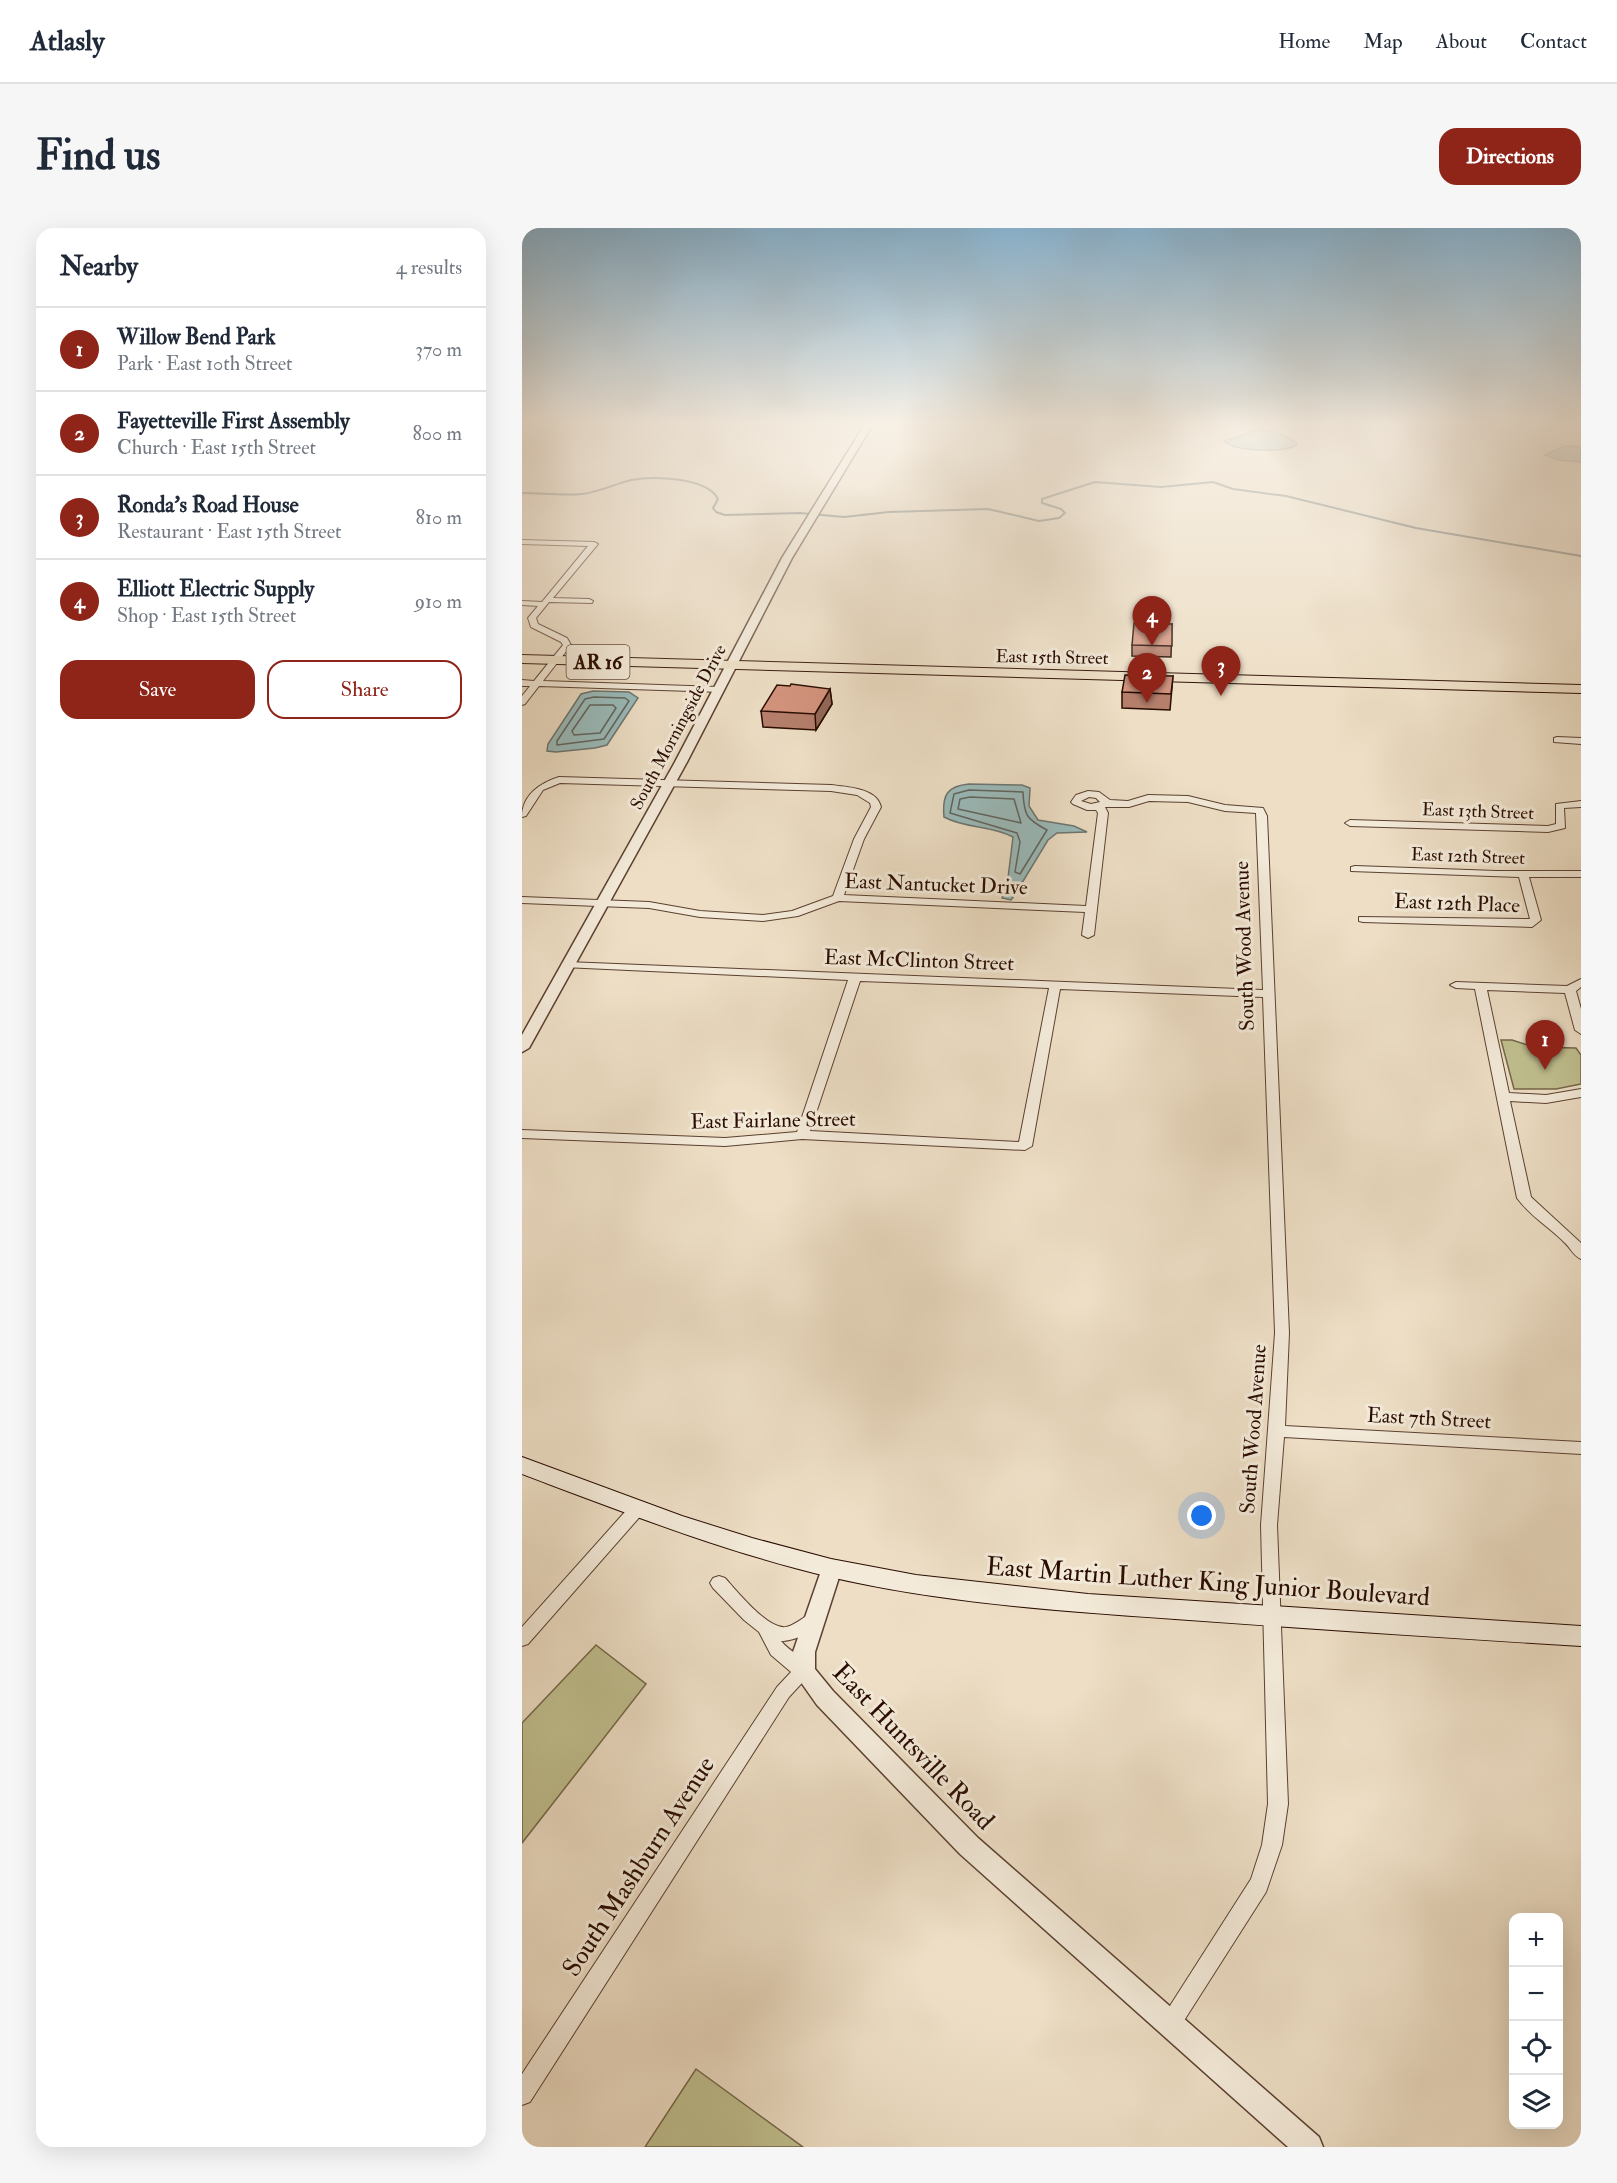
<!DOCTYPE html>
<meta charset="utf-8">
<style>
body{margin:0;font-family:"IM FELL Double Pica",serif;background:#f6f6f7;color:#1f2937}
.controls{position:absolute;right:18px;bottom:18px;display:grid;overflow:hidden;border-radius:12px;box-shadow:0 6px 24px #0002}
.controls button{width:54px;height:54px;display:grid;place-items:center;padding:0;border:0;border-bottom:2px solid #e0e1e3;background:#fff;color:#1f2937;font:30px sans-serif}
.you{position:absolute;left:680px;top:1288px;width:21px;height:21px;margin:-15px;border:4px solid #fff;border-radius:50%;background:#1a73e8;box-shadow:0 0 0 9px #1a73e833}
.badge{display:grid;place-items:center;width:39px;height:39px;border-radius:50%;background:#8f2418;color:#fff;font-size:20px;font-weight:700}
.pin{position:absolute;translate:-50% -50px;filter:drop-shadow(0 2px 3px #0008)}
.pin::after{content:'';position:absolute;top:32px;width:21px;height:18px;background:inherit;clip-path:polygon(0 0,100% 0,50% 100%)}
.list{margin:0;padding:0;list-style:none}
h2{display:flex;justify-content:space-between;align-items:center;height:78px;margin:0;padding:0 24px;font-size:26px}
h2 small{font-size:20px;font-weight:400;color:#747a83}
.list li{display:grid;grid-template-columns:39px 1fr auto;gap:18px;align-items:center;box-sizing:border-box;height:84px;padding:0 24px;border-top:2px solid #e0e1e3}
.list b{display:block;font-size:22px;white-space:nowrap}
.list p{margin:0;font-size:20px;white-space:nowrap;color:#747a83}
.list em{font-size:20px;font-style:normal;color:#747a83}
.actions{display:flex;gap:12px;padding:18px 24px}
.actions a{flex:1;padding:14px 0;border:2px solid #8f2418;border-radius:18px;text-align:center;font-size:21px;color:#8f2418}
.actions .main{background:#8f2418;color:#fff}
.icon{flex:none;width:33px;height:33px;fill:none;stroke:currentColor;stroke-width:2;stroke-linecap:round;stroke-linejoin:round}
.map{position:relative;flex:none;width:1059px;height:1919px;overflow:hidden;border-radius:18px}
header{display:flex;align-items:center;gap:36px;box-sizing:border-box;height:84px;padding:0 30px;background:#fff;border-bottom:2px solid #e0e1e3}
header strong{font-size:28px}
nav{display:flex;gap:33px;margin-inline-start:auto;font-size:21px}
.intro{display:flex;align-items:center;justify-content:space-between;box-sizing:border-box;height:144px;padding:0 36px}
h1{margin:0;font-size:42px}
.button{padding:15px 27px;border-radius:18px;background:#8f2418;color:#fff;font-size:21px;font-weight:700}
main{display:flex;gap:36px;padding:0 36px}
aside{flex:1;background:#fff;border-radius:18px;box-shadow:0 6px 24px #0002}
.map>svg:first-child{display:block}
.green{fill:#c0bf8f;stroke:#756648;stroke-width:1.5}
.water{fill:#9abbbb;stroke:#6d7570;stroke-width:1.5}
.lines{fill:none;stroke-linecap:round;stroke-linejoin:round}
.shore{stroke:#62645e;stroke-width:1.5}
.stream{stroke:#6d7570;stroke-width:2}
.minor-casing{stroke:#5b4031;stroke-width:2}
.tertiary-casing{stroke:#5b4031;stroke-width:3}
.secondary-casing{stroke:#2a0c00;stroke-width:2}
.primary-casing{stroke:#2a0c00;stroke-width:2}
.minor{fill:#f3ead9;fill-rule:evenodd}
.tertiary{fill:#f3ead9;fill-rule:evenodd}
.secondary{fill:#f3ead9;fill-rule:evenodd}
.primary{fill:#eddec5;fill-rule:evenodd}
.wall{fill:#b57f6c;stroke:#2a0c00;stroke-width:1.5}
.shaded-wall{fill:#946858;stroke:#2a0c00;stroke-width:1.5}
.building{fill:#d3947d;stroke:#2a0c00;stroke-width:1.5}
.labels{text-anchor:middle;stroke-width:6;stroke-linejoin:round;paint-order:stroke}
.far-street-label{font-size:18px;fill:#2a0c00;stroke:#f3ead9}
.shield{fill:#f3ead9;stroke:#664f41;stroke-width:1.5}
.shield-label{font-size:20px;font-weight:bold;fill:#2a0c00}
.street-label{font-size:21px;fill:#2a0c00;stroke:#f3ead9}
.near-street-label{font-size:26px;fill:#2a0c00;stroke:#f3ead9}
</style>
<header>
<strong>Atlasly</strong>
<nav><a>Home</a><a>Map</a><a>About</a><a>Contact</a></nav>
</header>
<div class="intro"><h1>Find us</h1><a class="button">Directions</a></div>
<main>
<aside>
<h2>Nearby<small>4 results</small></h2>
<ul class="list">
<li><span class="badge">1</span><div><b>Willow Bend Park</b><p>Park · East 10th Street</p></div><em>370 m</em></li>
<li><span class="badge">2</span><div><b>Fayetteville First Assembly</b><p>Church · East 15th Street</p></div><em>800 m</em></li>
<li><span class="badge">3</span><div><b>Ronda’s Road House</b><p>Restaurant · East 15th Street</p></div><em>810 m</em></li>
<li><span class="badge">4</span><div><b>Elliott Electric Supply</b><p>Shop · East 15th Street</p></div><em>910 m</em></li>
</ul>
<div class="actions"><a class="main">Save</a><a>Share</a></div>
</aside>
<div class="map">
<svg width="1059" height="1919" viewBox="0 0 1059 1919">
<rect width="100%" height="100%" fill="#eddec5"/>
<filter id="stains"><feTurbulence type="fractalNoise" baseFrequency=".00333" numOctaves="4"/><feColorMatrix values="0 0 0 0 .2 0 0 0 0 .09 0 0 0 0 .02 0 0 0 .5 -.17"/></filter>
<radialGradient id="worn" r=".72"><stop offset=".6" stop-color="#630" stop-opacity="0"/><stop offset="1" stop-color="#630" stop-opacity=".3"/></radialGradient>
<!-- green -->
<g class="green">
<path d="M979,812h11l22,7 42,1 5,7v29l-25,5h-42z"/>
<path d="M74,1417l50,39 -124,159v-120z"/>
<path d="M174,1841l107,78h-158z"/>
</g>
<!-- water -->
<g class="water">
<path d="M738,201l21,5 15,8 1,3c-15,8 -61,7 -73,-4z"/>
<path d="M1042,218l17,1v15l-22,-2 -14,-5z"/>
<path d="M71,463l36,1 9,6 -31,47 -12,3 -39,4 -9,-1 1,-7 33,-50z"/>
<path d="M447,556l53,1 8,3 -1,18 9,14 36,6 13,6 -30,1 -9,7 -34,56 -3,4 -9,-2 5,-12 6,-49c-22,-12 -47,-8 -69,-20 -2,-22 3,-31 25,-33z"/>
</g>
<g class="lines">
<!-- shore -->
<g class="shore">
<path d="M72,469l31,1 4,3 -25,38 -47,6v-4l28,-42z"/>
<path d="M68,477h23l3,3 -16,25 -26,2 -2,-4z"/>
<path d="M447,562l54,2c1,23 3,27 24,38l-27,44 -5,-2 5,-30 -3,-9 -67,-20 4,-19z"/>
<path d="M448,569l44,2 7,24 -63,-14 2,-10z"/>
</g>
<!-- stream -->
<path class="stream" d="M0,265c20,0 41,3 60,1 17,-2 33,-10 49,-14 22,-4 76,-3 87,19l-5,9 3,4 9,3 75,-2 44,4 45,-5 99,-3 51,12 20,-3 6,-5 -4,-4 -19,-6v-4l53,-17 66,5 52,-5 20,7 53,7 130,32 165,28"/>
<!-- minor casing -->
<g class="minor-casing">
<g id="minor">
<path d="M0,312l72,2 4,2 -45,54 36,1 4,2 -1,2 -43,-1 -13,16 2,6 29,14 4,7 -28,36 176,6 4,3 -1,2 -183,-6 -14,18 -3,1v-9l8,-10h-8v-6l12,1 29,-36 -2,-3 -30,-15 -3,-9 10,-12 -16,-1v-4l20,1 46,-56 -66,-2z"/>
<path d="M1035,509l24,1v6l-27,-2v-4z"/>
<path d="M37,549l272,8c16,2 46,3 50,22l-17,32 -20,56 242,11 12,-93 -2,-3h-9l-14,-6 -2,-2 5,-7 12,-4 11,1 11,8 18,1 20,-6 40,1 37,9 38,3 4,8 22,517 -4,93 296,16v12l-297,-17 -7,88 11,279 -6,41 -16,47 -88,138 -8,4 -8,-4 -3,-7 92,-144 11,-34 6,-41 -7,-279 14,-192 -12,-336 -203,-8 -28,157 -7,4 -223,-11 -77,7 -203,-8v-8l203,8 72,-6 51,-152 -285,-13 -2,-2 6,-3 696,28 -7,-177 -31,-2 -37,-9 -39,-1 -20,6h-24l3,6 -14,122 -6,3 -6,-3 3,-23 -246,-11 -41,15 -35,5 -63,-4 -51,-9 -127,-5v-6l127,5 51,9 63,4 29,-4 41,-15 21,-57 17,-32 -1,-4 -13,-8 -26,-4 -271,-8 -17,7 -17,26 -4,1c0,-22 18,-34 37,-40zM567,569l7,1 4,4 -9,2 -10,-3zM338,753l189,7 -30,154 -209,-11z"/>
<path d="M1059,573v6l-17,1 1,20 -17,4 -198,-6 -5,-3 5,-3 198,6 8,-2v-20z"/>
<path d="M833,638l142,5h84v6h-52l12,43 -9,7 -169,-5 -4,-1v-4l171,2 -11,-42 -168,-6v-4z"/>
<path d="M1059,751v8l-5,4 5,18v25l-6,-4 -10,-37 -78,-3 22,103 37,2 35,-6v8l-35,6 -36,-2 21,96 50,46v16c-8,-3 -11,-12 -17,-17 -15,-15 -34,-26 -47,-44l-42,-209 -19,-1 -6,-3 6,-3 111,4z"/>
<path d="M116,1274l6,2 2,4 -2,4 -116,132 -6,2v-19l110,-123z"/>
<path d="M197,1348l6,2c12,13 43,52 61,49 10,-2 19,-12 29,-15l6,2 3,5c-7,12 -29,22 -43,22 9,11 26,18 32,30l-24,26 -259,405 -8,3v-31l255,-387 14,-15 -20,-17 -12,-23 -15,-12 -31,-32 -3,-5 3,-5z"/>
</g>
</g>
<!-- tertiary casing -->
<g class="tertiary-casing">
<g id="tertiary">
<path d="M343,196h8l-81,134 -105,204 -158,286 -7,4v-17l153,-273 107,-204z"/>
<path d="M310,1332l7,2 3,6 -27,84v17l18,22 145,147 341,299 4,10h-35l-328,-293 -143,-149 -24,-34v-19l29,-84 3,-6z"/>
</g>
</g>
<!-- secondary casing -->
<g class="secondary-casing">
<path id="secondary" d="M0,1229l160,59 70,22 79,21 85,16 172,19 493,32v20c-135,-8 -271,-17 -406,-27 -115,-8 -232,-16 -345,-42 -105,-25 -207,-65 -308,-103z"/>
</g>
<!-- primary casing -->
<g class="primary-casing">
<path id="primary" d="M0,427l1059,30v8l-1059,-30z"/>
</g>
<!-- minor -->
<use href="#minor" class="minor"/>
<!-- tertiary -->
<use href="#tertiary" class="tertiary"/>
<!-- secondary -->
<use href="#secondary" class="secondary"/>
<!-- primary -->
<use href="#primary" class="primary"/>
</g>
<!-- wall -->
<g class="wall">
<path d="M650,396l-1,33 -39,-1v-11z"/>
<path d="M651,448l-3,34 -48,-2v-16z"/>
<path d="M308,461l2,15 -16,26 -53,-3 -2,-16z"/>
</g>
<!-- shaded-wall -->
<path class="shaded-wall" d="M308,461l2,15 -16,26 -1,-16z"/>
<!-- building -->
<g class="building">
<path d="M612,395l38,1v22l-40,-1z"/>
<path d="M603,447l48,1 -2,18 -49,-2z"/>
<path d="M269,456l39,5 -15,25 -54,-3 16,-26 13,1z"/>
</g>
<!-- sky -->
<linearGradient id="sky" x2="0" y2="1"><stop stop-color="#89b7d6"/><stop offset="0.42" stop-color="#f7f0e5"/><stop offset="1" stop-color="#f7f0e5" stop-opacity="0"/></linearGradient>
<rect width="1059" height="464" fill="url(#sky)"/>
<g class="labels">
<!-- far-street labels -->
<g class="far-street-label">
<text transform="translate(530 429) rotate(1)" y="6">East 15th Street</text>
<text transform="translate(156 499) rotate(-62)" y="6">South Morningside Drive</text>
<text transform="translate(956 583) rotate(2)" y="6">East 13th Street</text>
<text transform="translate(946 628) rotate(2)" y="6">East 12th Street</text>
</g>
<!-- shield labels -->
<rect class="shield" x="44.5" y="417" width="63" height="34" rx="4.5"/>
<g class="shield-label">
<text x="76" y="441">AR 16</text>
</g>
<!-- street labels -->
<g class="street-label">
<text transform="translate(414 656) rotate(2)" y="7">East Nantucket Drive</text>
<text transform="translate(935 675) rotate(2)" y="7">East 12th Place</text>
<text transform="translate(722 718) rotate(-92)" y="7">South Wood Avenue</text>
<text transform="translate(397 732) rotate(2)" y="7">East McClinton Street</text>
<text transform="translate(251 892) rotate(-1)" y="7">East Fairlane Street</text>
<text transform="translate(907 1190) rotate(3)" y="7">East 7th Street</text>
<text transform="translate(731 1201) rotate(-86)" y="7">South Wood Avenue</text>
</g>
<!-- near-street labels -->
<g class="near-street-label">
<text transform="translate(686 1353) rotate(4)" y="9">East Martin Luther King Junior Boulevard</text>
<text transform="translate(392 1518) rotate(46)" y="9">East Huntsville Road</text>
<text transform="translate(116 1638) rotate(-57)" y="9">South Mashburn Avenue</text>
</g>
</g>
<rect width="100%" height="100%" filter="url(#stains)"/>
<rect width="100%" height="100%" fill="url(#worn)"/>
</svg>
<div class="controls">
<button>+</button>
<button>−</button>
<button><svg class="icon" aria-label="locate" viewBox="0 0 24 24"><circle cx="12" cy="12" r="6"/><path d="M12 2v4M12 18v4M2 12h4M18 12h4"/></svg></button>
<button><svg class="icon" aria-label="layers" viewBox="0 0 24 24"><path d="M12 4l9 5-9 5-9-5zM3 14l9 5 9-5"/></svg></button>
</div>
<div class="you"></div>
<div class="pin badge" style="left:1023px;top:842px">1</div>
<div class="pin badge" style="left:625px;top:475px">2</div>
<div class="pin badge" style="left:699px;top:468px">3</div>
<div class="pin badge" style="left:630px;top:418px">4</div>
</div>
</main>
